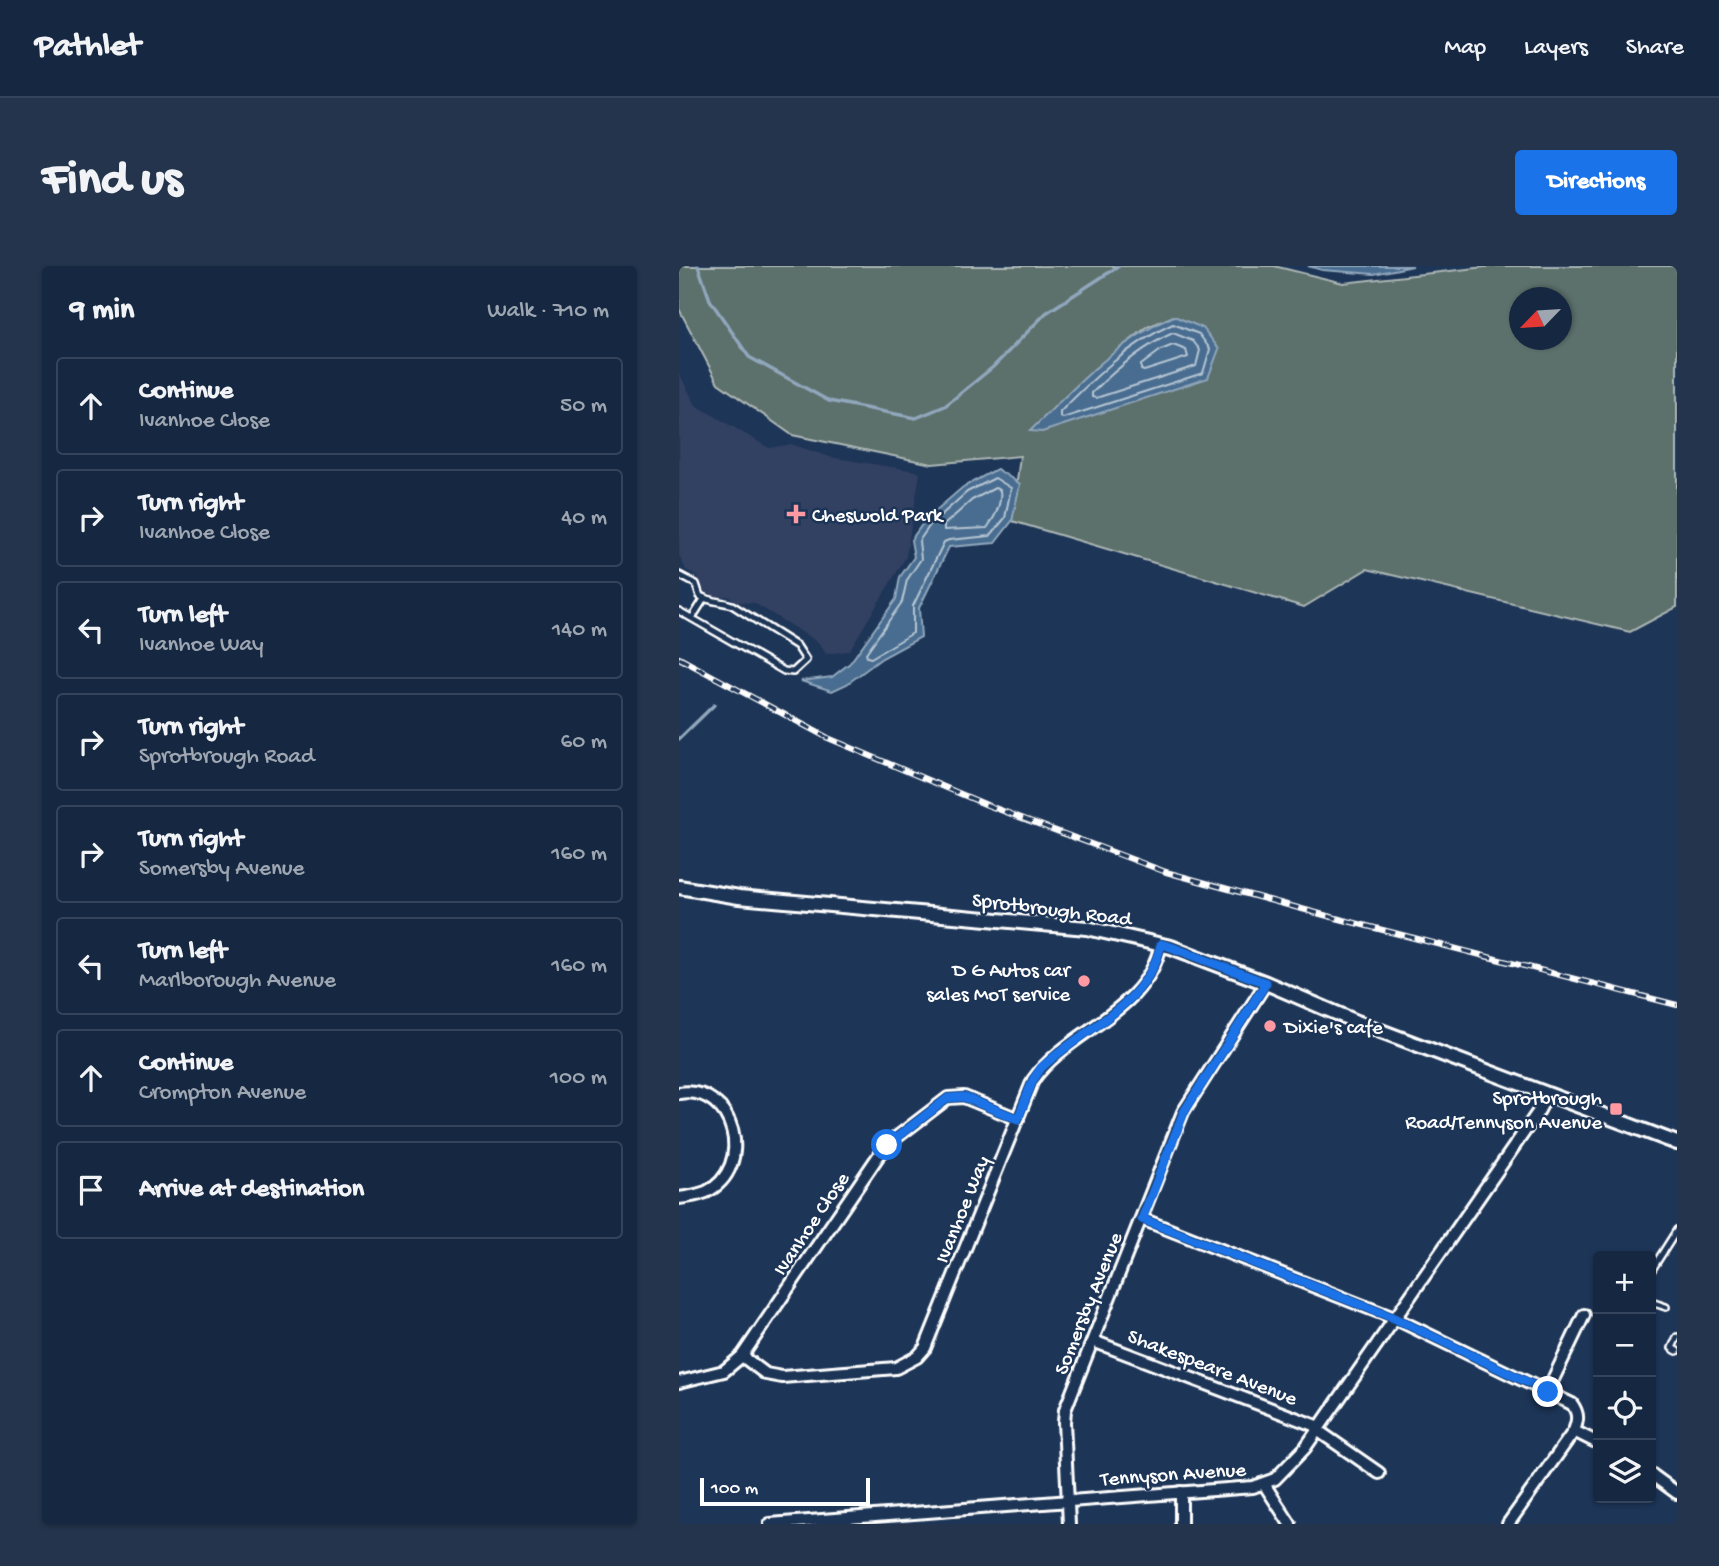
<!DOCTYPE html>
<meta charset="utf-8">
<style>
body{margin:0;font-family:"Gochi Hand",sans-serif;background:#23344c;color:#f1f3f6}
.controls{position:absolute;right:21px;bottom:21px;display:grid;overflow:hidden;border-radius:7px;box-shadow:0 2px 5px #0004}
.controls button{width:63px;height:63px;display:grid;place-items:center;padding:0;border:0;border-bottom:2px solid #35445a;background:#162841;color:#f1f3f6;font:35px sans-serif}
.compass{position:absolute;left:830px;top:21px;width:63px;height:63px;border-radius:50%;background:#162841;box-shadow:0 2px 5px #0004;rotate:245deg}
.scale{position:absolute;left:21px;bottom:18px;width:170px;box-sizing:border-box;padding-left:7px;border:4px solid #fff;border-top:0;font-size:19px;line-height:24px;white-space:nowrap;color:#fff;-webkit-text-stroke:5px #1d3557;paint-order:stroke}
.stop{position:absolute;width:21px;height:21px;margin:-16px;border:5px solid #1a73e8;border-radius:50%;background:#fff}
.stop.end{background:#1a73e8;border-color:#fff;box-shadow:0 2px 7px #0008}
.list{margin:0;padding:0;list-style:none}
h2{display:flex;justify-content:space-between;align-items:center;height:91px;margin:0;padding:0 28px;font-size:30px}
h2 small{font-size:23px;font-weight:400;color:#9ea6b1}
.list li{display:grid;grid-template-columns:46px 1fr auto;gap:21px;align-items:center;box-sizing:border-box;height:98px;margin:0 14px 14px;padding:0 14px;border:2px solid #35445a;border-radius:7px}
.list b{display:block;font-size:26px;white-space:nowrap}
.list p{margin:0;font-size:23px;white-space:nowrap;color:#9ea6b1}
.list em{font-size:23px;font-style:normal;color:#9ea6b1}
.icon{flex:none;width:38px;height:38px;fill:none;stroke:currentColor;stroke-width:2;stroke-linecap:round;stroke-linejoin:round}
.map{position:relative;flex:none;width:998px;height:1258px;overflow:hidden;border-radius:7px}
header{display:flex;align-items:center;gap:42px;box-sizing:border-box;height:98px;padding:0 35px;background:#162841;border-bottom:2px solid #35445a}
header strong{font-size:33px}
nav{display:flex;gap:38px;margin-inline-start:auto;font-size:24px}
.intro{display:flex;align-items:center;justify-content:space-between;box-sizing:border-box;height:168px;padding:0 42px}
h1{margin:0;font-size:49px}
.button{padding:18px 32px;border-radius:7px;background:#1a73e8;color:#fff;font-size:24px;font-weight:700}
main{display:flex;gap:42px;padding:0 42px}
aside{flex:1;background:#162841;border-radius:7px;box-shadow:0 2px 5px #0004}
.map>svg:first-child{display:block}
.built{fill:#304162}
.green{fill:#5c706c;stroke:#aeb8b6;stroke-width:2;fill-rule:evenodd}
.water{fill:#486d90;stroke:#91a7bc;stroke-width:2}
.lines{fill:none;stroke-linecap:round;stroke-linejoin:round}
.shore{stroke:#b6c5d3;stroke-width:2}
.stream{stroke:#91a7bc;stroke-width:3.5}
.service-casing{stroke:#fff;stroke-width:10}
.minor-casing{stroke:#fff;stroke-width:16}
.tertiary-casing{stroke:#fff;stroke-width:18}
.service{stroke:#1d3557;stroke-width:5}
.minor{stroke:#1d3557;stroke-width:10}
.tertiary{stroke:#1d3557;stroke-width:12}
.rail-casing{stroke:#fff;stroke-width:6}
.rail{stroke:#1d3557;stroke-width:3.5;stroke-dasharray:10;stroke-linecap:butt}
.route{stroke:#1a73e8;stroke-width:9}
.poi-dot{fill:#ff9aa2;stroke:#1d3557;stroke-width:2.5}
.labels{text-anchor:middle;stroke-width:5;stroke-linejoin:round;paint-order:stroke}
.poi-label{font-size:21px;fill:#fff;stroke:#1d3557;text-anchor:start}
.street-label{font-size:21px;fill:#fff;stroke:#1d3557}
</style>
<header>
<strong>Pathlet</strong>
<nav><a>Map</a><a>Layers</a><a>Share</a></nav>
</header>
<div class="intro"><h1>Find us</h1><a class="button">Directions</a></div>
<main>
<aside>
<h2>9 min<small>Walk · 710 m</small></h2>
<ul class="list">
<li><svg class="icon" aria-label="ahead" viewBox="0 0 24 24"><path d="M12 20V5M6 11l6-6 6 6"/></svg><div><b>Continue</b><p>Ivanhoe Close</p></div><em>50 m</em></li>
<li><svg class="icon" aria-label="right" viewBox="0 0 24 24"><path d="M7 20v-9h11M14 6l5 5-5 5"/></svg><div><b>Turn right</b><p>Ivanhoe Close</p></div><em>40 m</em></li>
<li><svg class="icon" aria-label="left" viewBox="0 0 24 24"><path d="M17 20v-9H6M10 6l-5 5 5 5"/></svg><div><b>Turn left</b><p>Ivanhoe Way</p></div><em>140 m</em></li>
<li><svg class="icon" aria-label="right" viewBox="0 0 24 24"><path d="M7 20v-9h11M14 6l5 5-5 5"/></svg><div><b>Turn right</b><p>Sprotbrough Road</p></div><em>60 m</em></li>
<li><svg class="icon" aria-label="right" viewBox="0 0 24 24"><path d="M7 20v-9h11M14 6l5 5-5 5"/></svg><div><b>Turn right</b><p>Somersby Avenue</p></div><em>160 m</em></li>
<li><svg class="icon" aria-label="left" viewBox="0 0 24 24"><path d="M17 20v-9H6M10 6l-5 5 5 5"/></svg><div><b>Turn left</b><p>Marlborough Avenue</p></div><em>160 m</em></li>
<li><svg class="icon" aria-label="ahead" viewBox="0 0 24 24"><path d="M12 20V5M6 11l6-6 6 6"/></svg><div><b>Continue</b><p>Crompton Avenue</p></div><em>100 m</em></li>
<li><svg class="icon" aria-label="arrive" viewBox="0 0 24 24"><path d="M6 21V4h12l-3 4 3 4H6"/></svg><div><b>Arrive at destination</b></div></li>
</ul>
</aside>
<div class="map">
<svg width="998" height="1258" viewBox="0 0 998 1258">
<rect width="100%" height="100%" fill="#1d3557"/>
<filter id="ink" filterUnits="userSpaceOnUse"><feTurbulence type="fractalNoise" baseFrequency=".0143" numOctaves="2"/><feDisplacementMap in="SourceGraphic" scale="14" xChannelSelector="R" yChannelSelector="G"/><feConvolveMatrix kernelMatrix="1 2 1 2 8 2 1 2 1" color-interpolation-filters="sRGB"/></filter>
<g filter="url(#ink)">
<!-- built -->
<path class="built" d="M0,107l17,32 73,43 22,-4 39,13 86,14 4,2 -14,84 -57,94 -23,3 -7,-11 -65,-40 -16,-1 -10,-6 -15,2 -10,-6 -5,-15 -12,-7 -7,-15z"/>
<!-- green -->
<path class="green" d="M0,0h595l69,17 151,-17h183v341l-47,25 -263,-63 -63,38 -292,-86 8,-65 -88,8 -140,-29 -74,-52 -39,-74zM841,32h42v42h-42zM495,50l-81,54 54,-43z"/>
<!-- water -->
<g class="water">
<path d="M629,0h105l-39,8 -52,-4z"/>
<path d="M495,50l29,12 16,21 -11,29 -166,54 -12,-1c44,-43 87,-91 144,-115z"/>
<path d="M318,203l23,15 -8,37 -17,22 -46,4 -30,61 2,29 -39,21 -35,26 -15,7 -31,-10 31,-4 18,-14 46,-64 4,-22 14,-20 -3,-17 15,-21 37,-32z"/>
</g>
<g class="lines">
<!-- shore -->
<g class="shore">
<path d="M494,58l26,10 11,15 -7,24 -140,45 -3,-1v-5c33,-33 69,-69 113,-88z"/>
<path d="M494,67l20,8 7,9 -4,16 -100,32 -4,-1v-4c23,-23 51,-47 81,-60z"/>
<path d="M494,79l13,5 2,7 -44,14 -3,-1v-5l20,-15z"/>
<path d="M316,212l16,10 -6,30 -15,18 -41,4 -5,2 -31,64v27l-42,25 -4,-1 -1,-4 36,-51 5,-22 14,-21 -2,-18 11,-16 37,-33z"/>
<path d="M316,222l5,2c2,14 -4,26 -13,38l-43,2v-5l28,-25z"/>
</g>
<!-- stream -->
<g class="stream">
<path d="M19,0l12,34 39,57 80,44 87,17 29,-12 48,-39 53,-54 73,-47"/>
<path d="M0,473l35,-34"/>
</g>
<!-- service casing -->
<g class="service-casing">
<g id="service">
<path d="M0,309l17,9 4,12c11,6 20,5 32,9l65,41 9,14 -13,12 -9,-1 -105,-60"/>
<path d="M13,352l12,-19"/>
<path d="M972,1005l26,-41"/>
<path d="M972,1036l15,5"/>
<path d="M998,1071l-5,11 5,3"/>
</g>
</g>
<!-- minor casing -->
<g class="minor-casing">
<g id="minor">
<path d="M0,827c56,-9 77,75 27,99 -8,3 -18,5 -27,6"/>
<path d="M463,953l252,99 178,86c7,10 6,16 2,27l-66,93"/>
<path d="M414,1075l226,86"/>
<path d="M63,1090l24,18 16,3 114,-9 21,-11 8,-9 108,-268c36,-51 114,-67 128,-136"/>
<path d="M0,1116l45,-11 18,-15 137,-201 18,-18 51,-39 16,-1 54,22"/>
<path d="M868,1126l37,-77"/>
<path d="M638,1164l62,43"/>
<path d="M895,1165l24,12"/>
<path d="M972,1208l26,19"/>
<path d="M585,1218l26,40"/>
<path d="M502,1226v32"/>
<path d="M91,1258l483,-37 22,-8 30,-31 233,-336 9,-17"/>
<path d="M390,1258l-5,-102 1,-12 118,-298 83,-129"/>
</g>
</g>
<!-- tertiary casing -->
<g class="tertiary-casing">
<path id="tertiary" d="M0,621l60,10 348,31 84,19 95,36 91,39 320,121"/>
</g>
<!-- service -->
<use href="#service" class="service"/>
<!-- minor -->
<use href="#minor" class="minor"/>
<!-- tertiary -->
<use href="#tertiary" class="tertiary"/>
<!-- rail casing -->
<g class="rail-casing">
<path id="rail" d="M0,392l149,80 159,67 179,67 158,43 353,90"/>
</g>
<!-- rail -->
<use href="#rail" class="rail"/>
</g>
</g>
<g class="lines" filter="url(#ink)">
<!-- route -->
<path class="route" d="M208,879l61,-47 16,-1 54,22 15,-39 8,-12c41,-39 107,-62 120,-124l10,3 95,36 -82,129 -42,107 252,99 154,74"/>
</g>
<!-- markers -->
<g class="poi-dot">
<path d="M113.5 237.5h7v7h7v7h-7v7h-7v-7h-7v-7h7z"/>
<circle cx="405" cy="715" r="7"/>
<circle cx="591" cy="760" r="7"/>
<rect x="930" y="836" width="14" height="14" rx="3.5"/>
</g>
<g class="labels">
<!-- poi labels -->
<g class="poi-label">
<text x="133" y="255">Cheswold Park</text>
<text x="391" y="710" text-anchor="end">D G Autos car<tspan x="391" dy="24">sales MoT service</tspan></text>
<text x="605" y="767">Dixie's cafe</text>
<text x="923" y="838" text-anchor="end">Sprotbrough<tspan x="923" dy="24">Road/Tennyson Avenue</tspan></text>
</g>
<!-- street labels -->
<g class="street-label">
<text transform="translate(373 642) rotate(7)" y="7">Sprotbrough Road</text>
<text transform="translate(282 943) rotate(-68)" y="7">Ivanhoe Way</text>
<text transform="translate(131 957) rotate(-56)" y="7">Ivanhoe Close</text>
<text transform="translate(408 1037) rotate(-68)" y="7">Somersby Avenue</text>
<text transform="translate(534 1100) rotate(21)" y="7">Shakespeare Avenue</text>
<text transform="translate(494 1207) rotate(-4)" y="7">Tennyson Avenue</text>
</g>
</g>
</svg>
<div class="controls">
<button>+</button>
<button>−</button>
<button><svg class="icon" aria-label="locate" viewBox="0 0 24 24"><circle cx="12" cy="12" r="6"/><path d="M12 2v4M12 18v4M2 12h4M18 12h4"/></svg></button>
<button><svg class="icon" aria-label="layers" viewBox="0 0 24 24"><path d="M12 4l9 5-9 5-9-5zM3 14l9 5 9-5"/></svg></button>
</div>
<svg class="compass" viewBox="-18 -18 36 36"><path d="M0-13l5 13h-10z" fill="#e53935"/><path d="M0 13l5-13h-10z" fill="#9ea6b1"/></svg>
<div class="scale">100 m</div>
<div class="stop" style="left:208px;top:879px"></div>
<div class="stop end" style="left:869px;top:1126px"></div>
</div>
</main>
